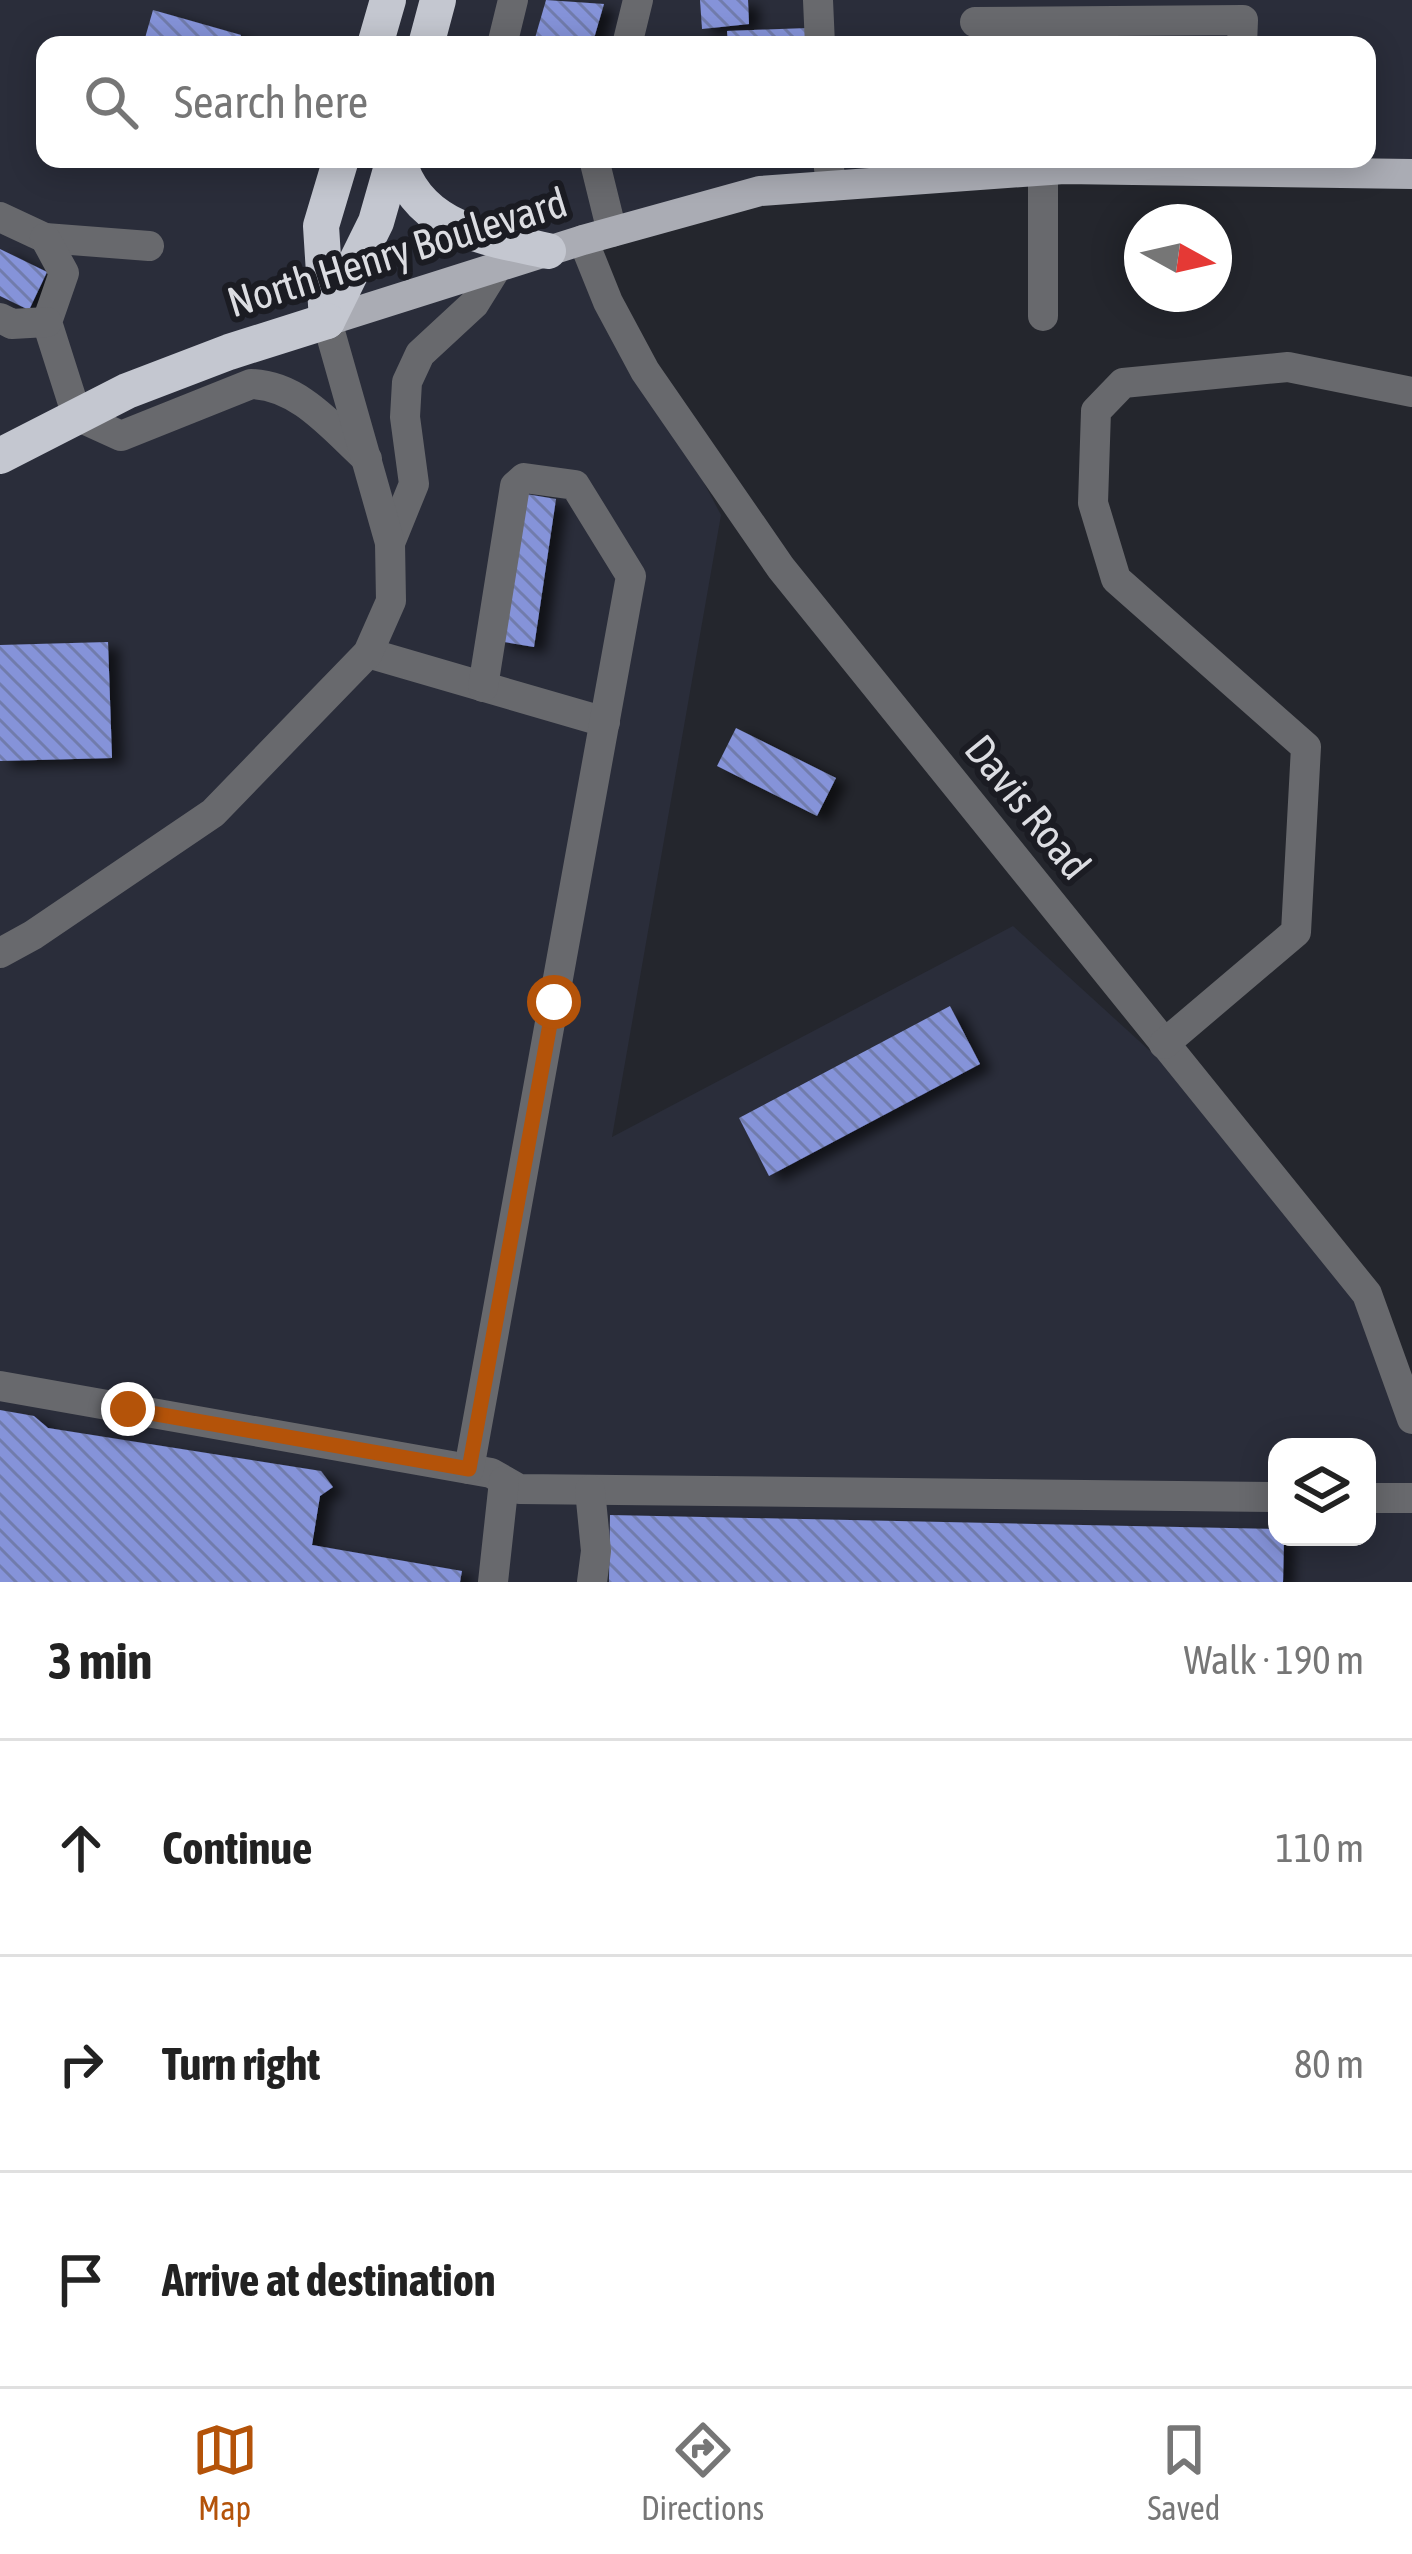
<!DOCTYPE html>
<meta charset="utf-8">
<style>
body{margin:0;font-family:"Asap Condensed",sans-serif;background:#f6f6f6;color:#222}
.controls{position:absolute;right:36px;bottom:36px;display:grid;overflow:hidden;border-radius:24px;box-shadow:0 6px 30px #0003}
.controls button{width:108px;height:108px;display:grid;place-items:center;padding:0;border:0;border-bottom:3px solid #e0e0e0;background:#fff;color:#222;font:60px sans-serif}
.compass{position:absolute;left:1124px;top:204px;width:108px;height:108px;border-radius:50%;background:#fff;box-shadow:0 6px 30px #0003;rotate:98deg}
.stop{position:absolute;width:36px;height:36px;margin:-27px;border:9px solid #b45309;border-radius:50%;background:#fff}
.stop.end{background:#b45309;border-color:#fff;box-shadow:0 3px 12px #0008}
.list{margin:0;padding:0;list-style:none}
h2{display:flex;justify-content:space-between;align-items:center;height:156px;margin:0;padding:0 48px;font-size:51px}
h2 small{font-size:39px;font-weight:400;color:#767676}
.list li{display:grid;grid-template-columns:78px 1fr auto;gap:36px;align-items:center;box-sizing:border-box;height:216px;padding:0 48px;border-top:3px solid #e0e0e0}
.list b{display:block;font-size:45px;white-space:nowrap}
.list em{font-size:39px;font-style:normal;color:#767676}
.icon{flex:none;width:66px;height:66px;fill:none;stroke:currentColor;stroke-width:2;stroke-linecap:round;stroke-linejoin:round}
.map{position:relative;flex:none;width:1412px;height:1582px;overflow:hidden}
.search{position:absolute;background:#fff;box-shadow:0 6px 30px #0003;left:36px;right:36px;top:36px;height:132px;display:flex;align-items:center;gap:30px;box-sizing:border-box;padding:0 42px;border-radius:24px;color:#767676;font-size:45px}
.sheet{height:804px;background:#fff}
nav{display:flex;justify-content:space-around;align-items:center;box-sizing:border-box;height:168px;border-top:3px solid #e0e0e0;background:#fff;font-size:33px;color:#767676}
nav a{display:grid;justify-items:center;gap:6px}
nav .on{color:#b45309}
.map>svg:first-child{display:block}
.built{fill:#2a2d3a;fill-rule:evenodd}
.building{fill:url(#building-back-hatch);filter:url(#shadow)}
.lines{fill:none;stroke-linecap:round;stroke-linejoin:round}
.minor{stroke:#68696d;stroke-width:30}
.major{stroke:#aaacb4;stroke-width:30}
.highway{stroke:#c4c7d0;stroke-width:36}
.route{stroke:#b45309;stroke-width:15}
.labels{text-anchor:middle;stroke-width:12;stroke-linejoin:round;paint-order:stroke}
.street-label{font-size:42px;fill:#dcdde2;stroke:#1b1c23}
</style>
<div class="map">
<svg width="1412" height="1582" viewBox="0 0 1412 1582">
<defs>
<pattern id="building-back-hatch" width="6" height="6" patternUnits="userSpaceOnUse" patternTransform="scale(3)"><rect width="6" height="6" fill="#8593d9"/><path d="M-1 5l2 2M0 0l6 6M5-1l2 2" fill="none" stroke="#717bac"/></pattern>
<filter id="shadow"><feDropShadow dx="11" dy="6" stdDeviation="6" flood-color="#0009"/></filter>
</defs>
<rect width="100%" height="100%" fill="#24262d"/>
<!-- built -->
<path class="built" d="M0,0h1412v179l-573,-6 -264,65 146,277 -109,622 401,-211 250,228 132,212 17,70v146h-1412zM45,45h1322v114h-1322zM1277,1447h90v90h-90z"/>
<!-- building -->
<g class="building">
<path d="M546,0l58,4 -12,41h-59z"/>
<path d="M700,0h48l1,24 -47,5z"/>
<path d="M153,10l88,25 -3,10h-95z"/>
<path d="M808,28l1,17h-81l-1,-14z"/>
<path d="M697,38v7h-37l-1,-6z"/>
<path d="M0,249l47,23 -18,38 -29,-14z"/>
<path d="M520,493l36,6 -22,148 -36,-6z"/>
<path d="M108,642l4,116 -112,3v-116z"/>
<path d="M736,728l100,50 -19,38 -100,-50z"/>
<path d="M950,1006l30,58 -211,112 -30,-58z"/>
<path d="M0,1410l34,6 14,12 273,43 12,16 -13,9 -8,49 150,26 -2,11h-460z"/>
<path d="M610,1515l667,14v8h7l-1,45h-674z"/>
</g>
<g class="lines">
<!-- minor -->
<g class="minor">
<path d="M818,0l2,45"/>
<path d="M975,22l268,-2 -1,25"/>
<path d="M502,45l11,-45"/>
<path d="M627,45l11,-45"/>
<path d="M594,159l18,73"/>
<path d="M828,159l3,27"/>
<path d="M1043,171v145"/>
<path d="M0,217l45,21 104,8"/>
<path d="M45,238l19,35 -17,49 30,94 44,20 130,-52c48,1 82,44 116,75"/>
<path d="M583,240l25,62 37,69 136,197 586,726 45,125"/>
<path d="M0,318l12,6 35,-2"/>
<path d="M390,543l24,-59 -9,-67 2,-35 13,-28 54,-50 23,-37"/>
<path d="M368,653l237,69"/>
<path d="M0,953l33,-18 180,-122 155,-160 23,-52 -1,-58 -63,-222"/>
<path d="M1164,1044l132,-112 10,-185 -190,-168 -23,-76 3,-92 27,-28 165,-16 124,25"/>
<path d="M0,1386l491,87 28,16 758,8"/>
<path d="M469,1469l162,-893 -56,-91 -51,-7 -9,8 -32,201"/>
<path d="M590,1490l6,61 -4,31"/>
<path d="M1367,1498h45"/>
<path d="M493,1582l11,-101"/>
</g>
<!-- major -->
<path class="major" d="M327,321l256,-81 177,-49 304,-22 348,5"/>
<!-- highway -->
<g class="highway">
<path d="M375,45l13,-45"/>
<path d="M426,45l12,-45"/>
<path d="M398,159c19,71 88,78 150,92"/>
<path d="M327,320l-6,-94 20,-67"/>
<path d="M327,321l49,-99 18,-63"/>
<path d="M0,456l127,-65 102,-39 98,-31"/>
</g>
</g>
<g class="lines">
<!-- route -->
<path class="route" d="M128,1409l341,60 85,-467"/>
</g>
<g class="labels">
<!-- street labels -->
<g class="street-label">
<text transform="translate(397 252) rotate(-17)" y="15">North Henry Boulevard</text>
<text transform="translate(1028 807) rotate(51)" y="15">Davis Road</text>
</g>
</g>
</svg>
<div class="controls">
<button><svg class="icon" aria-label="layers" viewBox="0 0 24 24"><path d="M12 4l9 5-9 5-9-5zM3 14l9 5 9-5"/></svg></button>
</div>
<svg class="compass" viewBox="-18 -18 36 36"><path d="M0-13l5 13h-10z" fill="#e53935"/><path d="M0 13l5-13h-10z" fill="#767676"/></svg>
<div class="stop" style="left:554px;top:1002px"></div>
<div class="stop end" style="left:128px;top:1409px"></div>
<div class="search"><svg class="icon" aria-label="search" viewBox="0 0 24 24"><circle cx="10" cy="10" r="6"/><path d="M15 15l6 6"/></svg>Search here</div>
</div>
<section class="sheet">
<h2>3 min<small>Walk · 190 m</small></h2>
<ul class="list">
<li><svg class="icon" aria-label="ahead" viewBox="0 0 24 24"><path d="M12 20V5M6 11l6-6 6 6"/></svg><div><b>Continue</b></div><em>110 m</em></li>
<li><svg class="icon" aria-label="right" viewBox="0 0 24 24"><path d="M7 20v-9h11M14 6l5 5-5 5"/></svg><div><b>Turn right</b></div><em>80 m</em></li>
<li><svg class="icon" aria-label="arrive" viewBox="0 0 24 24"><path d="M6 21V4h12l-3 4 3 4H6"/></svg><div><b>Arrive at destination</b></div></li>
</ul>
</section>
<nav>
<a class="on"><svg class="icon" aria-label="map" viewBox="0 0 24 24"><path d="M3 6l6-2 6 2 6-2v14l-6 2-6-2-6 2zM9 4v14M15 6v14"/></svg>Map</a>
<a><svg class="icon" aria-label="directions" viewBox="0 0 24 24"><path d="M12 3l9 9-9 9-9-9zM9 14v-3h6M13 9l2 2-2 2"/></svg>Directions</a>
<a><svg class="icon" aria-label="saved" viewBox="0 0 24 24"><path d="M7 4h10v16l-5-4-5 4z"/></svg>Saved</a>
</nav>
